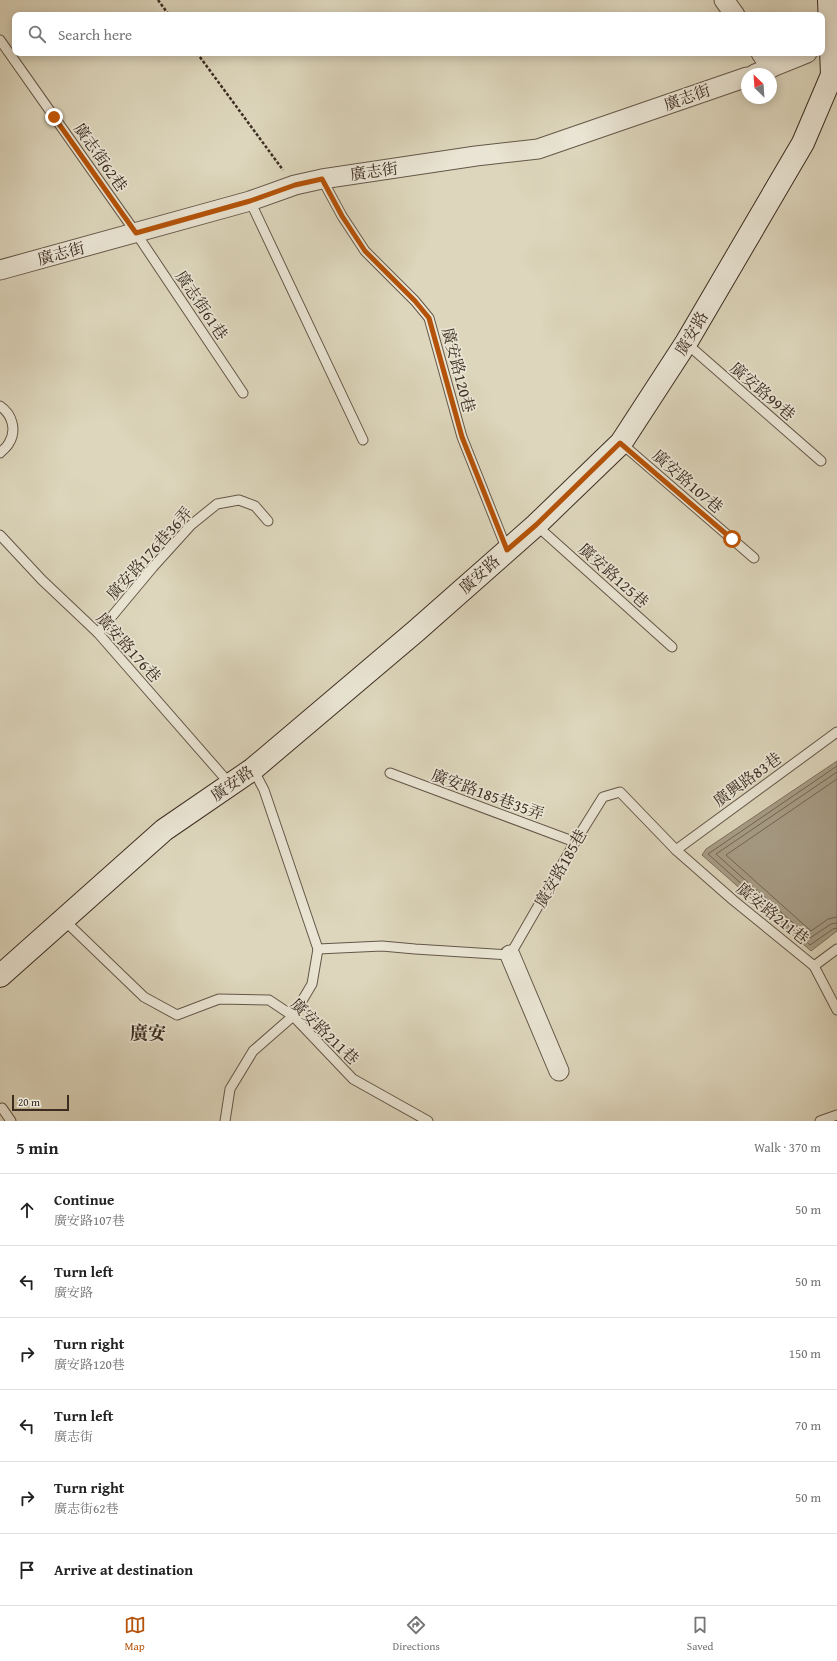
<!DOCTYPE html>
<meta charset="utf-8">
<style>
body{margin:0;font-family:"Gentium Book Plus","Noto Serif TC",serif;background:#f2f2f2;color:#222}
.compass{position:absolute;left:741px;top:68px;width:36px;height:36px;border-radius:50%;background:#fff;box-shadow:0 2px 10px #0003;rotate:335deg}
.scale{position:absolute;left:12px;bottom:10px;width:57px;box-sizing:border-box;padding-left:4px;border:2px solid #3d2d21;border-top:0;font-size:11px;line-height:14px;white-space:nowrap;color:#3d2d21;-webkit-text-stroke:3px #e9e4d3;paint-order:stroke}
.stop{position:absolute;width:12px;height:12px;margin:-9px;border:3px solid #b45309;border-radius:50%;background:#fff}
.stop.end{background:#b45309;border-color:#fff;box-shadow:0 1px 4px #0008}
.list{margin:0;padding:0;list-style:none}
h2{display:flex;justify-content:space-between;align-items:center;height:52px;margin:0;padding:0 16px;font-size:17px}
h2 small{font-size:13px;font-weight:400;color:#767676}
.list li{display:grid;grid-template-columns:26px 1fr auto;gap:12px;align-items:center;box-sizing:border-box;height:72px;padding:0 16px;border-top:1px solid #e0e0e0}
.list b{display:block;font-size:15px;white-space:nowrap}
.list p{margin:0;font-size:13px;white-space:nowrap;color:#767676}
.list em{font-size:13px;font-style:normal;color:#767676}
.icon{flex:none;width:22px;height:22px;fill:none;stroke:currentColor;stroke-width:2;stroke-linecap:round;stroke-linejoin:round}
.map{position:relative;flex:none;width:837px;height:1121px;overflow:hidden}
.search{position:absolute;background:#fff;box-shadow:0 2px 10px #0003;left:12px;right:12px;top:12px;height:44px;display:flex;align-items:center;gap:10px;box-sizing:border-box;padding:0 14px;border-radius:8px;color:#767676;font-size:15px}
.sheet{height:484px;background:#fff}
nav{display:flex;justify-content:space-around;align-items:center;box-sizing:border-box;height:56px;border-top:1px solid #e0e0e0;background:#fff;font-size:11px;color:#767676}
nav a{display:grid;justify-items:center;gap:2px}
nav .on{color:#b45309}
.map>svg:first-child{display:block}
.water{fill:#a79d87;stroke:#7d705e}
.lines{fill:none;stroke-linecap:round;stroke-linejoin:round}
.shore{stroke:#726554;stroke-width:1}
.lane-casing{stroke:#655748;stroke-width:11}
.street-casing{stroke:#655748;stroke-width:21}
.secondary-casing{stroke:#3d2d21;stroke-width:24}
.path{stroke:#3d2d21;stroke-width:2.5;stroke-dasharray:3 2;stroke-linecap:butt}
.lane{stroke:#e9e4d3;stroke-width:9}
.street{stroke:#e9e4d3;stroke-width:19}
.secondary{stroke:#e9e4d3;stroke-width:22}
.route{stroke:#b45309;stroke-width:5}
.labels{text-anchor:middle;stroke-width:3.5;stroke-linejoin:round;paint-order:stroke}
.street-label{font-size:16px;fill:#3d2d21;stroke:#e9e4d3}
.quarter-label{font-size:18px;font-weight:bold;fill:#3d2d21;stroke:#e9e4d3}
</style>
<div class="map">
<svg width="837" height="1121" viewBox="0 0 837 1121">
<rect width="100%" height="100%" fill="#ddd6bc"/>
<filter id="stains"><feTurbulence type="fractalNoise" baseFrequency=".005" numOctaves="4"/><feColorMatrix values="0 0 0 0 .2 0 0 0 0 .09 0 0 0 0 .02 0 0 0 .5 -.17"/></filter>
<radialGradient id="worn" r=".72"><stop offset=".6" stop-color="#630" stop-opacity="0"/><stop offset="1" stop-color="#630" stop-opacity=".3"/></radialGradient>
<!-- water -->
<path class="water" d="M837,761v170l-26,20 -109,-96 4,-6z"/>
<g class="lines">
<!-- shore -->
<g class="shore">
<path d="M837,766l-129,88 102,91 23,-16 4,-1"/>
<path d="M837,772l-121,82 94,84 21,-14 6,-1"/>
<path d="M837,779l-111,76 85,76 17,-12 9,-2"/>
</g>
<!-- lane casing -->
<g class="lane-casing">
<g id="lane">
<path d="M0,40l136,193 107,160"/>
<path d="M322,179l20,37 23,35 50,50 14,17 33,119 45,113"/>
<path d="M250,201l113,239"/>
<path d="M686,343l135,118"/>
<path d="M0,406c12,8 17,24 9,37 -2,4 -6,7 -9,10"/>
<path d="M621,443l133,115"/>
<path d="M536,525l136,122"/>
<path d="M0,535l42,45 56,53 132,151"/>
<path d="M98,633l55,-66 38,-42 26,-21 22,-4 16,6 13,15"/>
<path d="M390,773l185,69"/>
<path d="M676,850l161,-118"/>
<path d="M63,919l81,78 33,18 42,-16 50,1 24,16 60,63 75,42"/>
<path d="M318,949l64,-3 33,3 95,6 65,-113 28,-45 17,-5 56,58 57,50 81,66 23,44"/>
<path d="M814,966l23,-17"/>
<path d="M2,1108l9,13"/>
<path d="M225,1121l5,-32 23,-38 40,-35 19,-32 6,-35 -54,-159 -11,-21"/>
<path d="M820,1121l17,-6"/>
</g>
</g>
<!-- street casing -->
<g class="street-casing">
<g id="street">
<path d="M724,0l11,15"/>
<path d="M761,53l10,15"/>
<path d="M755,74l52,-21"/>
<path d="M0,270l250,-69 45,-16 27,-6 154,-23 62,-7 209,-72"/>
<path d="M510,955l49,116"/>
</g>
</g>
<!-- secondary casing -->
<g class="secondary-casing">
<path id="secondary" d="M0,976l164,-146 89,-61 163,-138 120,-106 85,-82 65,-100 117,-200 29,-68 -3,-75"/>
</g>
<!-- path -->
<g class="path">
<path d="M158,0l11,15"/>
<path d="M197,53l86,117"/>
</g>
<!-- lane -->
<use href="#lane" class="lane"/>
<!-- street -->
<use href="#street" class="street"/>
<!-- secondary -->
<use href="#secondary" class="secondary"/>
</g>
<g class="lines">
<!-- route -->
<path class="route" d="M54,117l82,116 114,-32 45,-16 27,-6 20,37 23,35 50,50 14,17 33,119 45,113 29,-25 84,-82 112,96"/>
</g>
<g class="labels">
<!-- street labels -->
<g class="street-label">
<text transform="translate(687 97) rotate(-20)" y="6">廣志街</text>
<text transform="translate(101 157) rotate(55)" y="6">廣志街62巷</text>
<text transform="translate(374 171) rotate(-8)" y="6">廣志街</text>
<text transform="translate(61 253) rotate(-15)" y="6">廣志街</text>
<text transform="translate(202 305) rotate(56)" y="6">廣志街61巷</text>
<text transform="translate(691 333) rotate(-59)" y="6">廣安路</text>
<text transform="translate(459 370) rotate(75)" y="6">廣安路120巷</text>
<text transform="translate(763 391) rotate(41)" y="6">廣安路99巷</text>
<text transform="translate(688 481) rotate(41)" y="6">廣安路107巷</text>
<text transform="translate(149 553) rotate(-48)" y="6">廣安路176巷36弄</text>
<text transform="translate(479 574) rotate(-42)" y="6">廣安路</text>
<text transform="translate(614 575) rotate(42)" y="6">廣安路125巷</text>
<text transform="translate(129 647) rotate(48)" y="6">廣安路176巷</text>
<text transform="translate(747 779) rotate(-36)" y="6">廣興路83巷</text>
<text transform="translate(232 783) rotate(-35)" y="6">廣安路</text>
<text transform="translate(488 794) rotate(20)" y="6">廣安路185巷35弄</text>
<text transform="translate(560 868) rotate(-60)" y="6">廣安路185巷</text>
<text transform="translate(773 913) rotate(39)" y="6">廣安路211巷</text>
<text transform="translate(325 1031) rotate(44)" y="6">廣安路211巷</text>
</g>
<!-- quarter labels -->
<g class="quarter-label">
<text x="148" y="1039">廣安</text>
</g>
</g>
<rect width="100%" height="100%" filter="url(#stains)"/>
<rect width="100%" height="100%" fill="url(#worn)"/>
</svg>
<svg class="compass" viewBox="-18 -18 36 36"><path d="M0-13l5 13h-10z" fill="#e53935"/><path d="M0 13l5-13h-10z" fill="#767676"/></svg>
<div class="scale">20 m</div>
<div class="stop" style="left:732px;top:539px"></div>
<div class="stop end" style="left:54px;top:117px"></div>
<div class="search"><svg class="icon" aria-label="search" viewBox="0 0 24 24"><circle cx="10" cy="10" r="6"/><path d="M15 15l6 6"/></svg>Search here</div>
</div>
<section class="sheet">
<h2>5 min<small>Walk · 370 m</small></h2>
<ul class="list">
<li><svg class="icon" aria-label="ahead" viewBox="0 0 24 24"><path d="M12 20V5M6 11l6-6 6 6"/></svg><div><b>Continue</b><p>廣安路107巷</p></div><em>50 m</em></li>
<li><svg class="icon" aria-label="left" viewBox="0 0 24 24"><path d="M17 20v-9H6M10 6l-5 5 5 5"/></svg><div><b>Turn left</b><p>廣安路</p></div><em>50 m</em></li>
<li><svg class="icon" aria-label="right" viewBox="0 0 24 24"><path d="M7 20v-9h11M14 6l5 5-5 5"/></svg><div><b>Turn right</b><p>廣安路120巷</p></div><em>150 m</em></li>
<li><svg class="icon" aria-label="left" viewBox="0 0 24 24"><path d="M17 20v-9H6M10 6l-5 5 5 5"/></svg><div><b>Turn left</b><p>廣志街</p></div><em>70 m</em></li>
<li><svg class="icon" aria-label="right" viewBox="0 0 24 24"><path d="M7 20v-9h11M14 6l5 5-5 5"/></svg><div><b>Turn right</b><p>廣志街62巷</p></div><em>50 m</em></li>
<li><svg class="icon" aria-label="arrive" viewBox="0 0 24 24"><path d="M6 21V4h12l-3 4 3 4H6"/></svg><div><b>Arrive at destination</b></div></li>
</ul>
</section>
<nav>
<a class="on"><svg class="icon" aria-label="map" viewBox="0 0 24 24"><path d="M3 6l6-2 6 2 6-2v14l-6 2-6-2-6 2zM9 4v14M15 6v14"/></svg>Map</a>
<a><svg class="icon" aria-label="directions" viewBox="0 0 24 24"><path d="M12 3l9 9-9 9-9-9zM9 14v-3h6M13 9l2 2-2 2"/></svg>Directions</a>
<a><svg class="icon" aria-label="saved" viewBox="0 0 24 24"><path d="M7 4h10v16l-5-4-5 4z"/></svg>Saved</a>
</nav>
